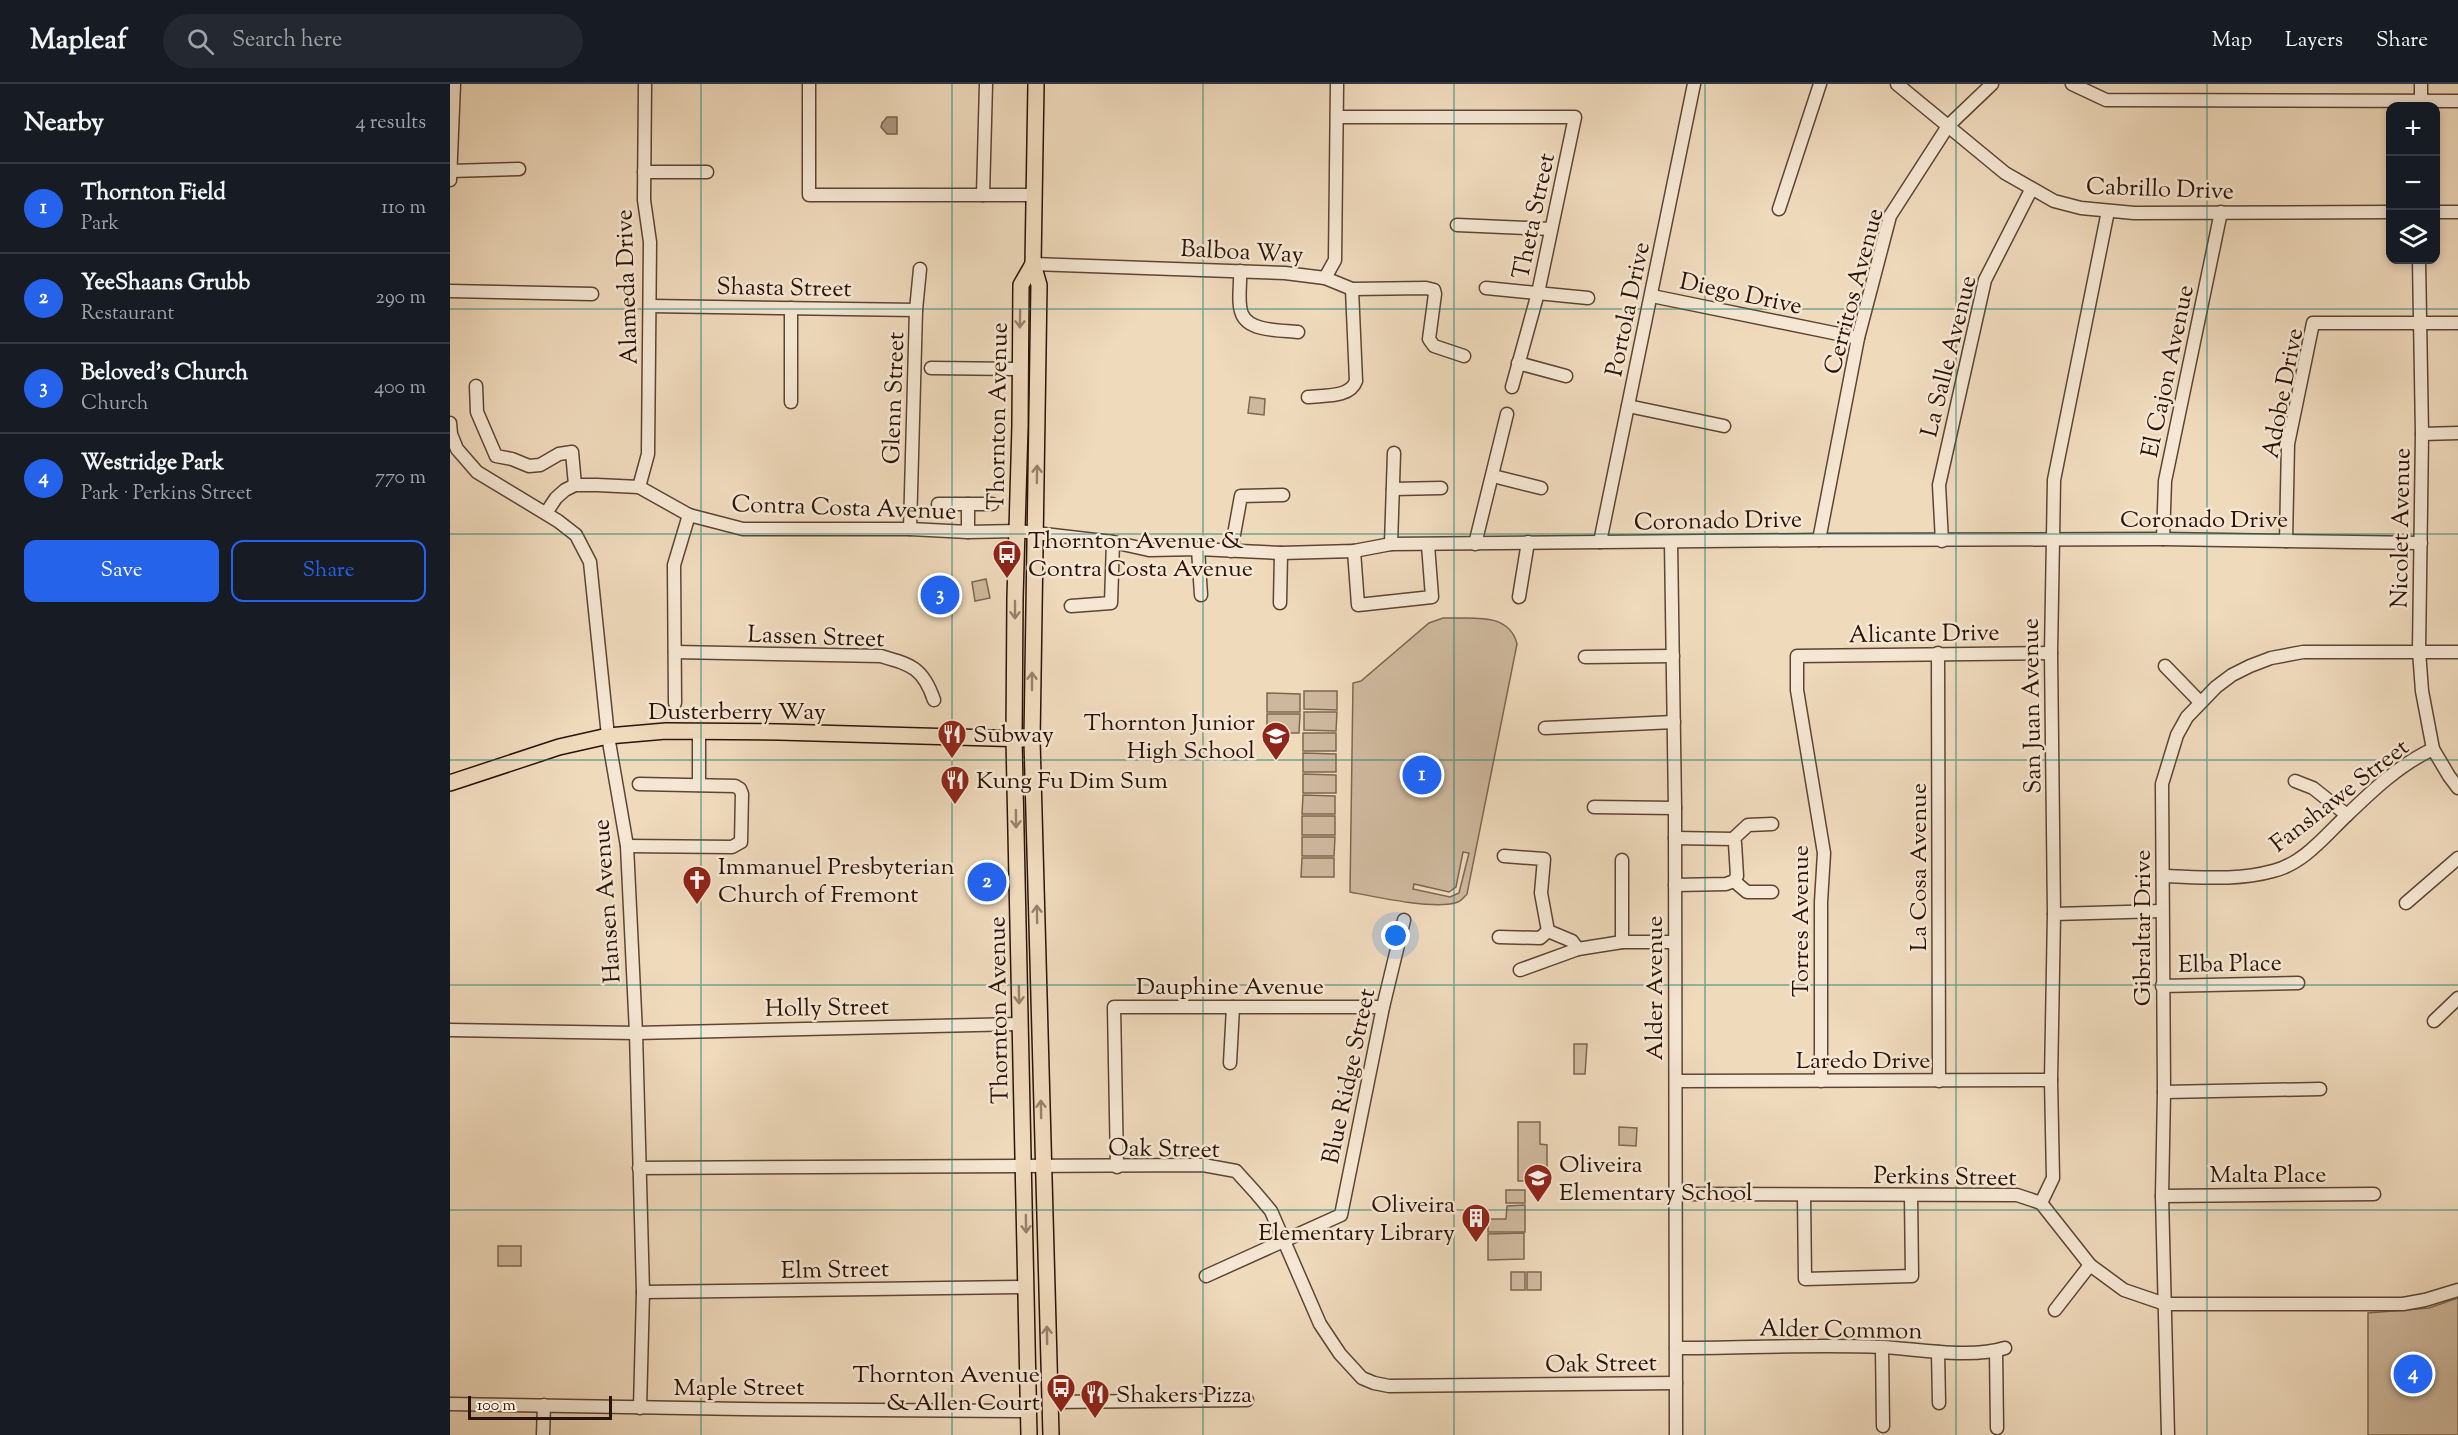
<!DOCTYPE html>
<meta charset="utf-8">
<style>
body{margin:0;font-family:"Sorts Mill Goudy",serif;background:#242831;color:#f1f3f6}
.controls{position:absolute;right:18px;top:18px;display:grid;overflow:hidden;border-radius:12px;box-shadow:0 3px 9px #0003}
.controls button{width:54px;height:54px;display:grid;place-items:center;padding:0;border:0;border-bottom:2px solid #363941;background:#171b24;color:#f1f3f6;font:30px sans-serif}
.scale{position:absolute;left:18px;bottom:15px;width:144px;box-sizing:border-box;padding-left:6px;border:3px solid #2c1307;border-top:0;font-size:16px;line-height:21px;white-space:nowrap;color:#2c1307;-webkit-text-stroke:4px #f5e7d3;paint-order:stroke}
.you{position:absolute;left:946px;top:852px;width:21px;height:21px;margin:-15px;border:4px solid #fff;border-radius:50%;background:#1a73e8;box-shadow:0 0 0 9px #1a73e833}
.badge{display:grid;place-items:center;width:39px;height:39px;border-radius:50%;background:#2563eb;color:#fff;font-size:20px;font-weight:700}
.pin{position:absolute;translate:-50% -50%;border:3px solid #fff;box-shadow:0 2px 6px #0006}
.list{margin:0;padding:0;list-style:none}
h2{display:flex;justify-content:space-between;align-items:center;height:78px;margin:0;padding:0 24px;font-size:26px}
h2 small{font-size:20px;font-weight:400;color:#9ea1a6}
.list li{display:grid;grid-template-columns:39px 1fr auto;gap:18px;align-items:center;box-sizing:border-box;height:90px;padding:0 24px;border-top:2px solid #363941}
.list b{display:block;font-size:22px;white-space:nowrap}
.list p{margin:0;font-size:20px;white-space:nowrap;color:#9ea1a6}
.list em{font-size:20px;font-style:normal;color:#9ea1a6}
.actions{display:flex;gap:12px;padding:18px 24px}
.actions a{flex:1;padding:14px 0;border:2px solid #2563eb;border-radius:12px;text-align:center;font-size:21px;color:#2563eb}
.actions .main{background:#2563eb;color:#fff}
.icon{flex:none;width:33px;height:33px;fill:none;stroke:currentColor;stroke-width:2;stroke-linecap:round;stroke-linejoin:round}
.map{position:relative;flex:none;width:2008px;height:1351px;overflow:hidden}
header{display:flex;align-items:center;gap:36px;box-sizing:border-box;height:84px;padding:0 30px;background:#171b24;border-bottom:2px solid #363941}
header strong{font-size:28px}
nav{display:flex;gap:33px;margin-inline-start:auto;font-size:21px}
.search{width:420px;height:54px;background:#242831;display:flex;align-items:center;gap:15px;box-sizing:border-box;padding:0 21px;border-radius:33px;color:#9ea1a6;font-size:22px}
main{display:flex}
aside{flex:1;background:#171b24}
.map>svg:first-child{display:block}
.green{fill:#ceb89d;stroke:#7d6652;stroke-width:1.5;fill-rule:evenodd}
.water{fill:#ad967e;stroke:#79624e;stroke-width:1.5}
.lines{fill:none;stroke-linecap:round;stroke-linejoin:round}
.minor-casing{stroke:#5d4534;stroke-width:15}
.major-casing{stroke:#2c1307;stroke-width:18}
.minor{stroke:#f5e7d3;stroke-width:12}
.major{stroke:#efdabc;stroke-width:15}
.oneway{stroke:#97806b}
.grid{fill:none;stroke:#0f766e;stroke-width:1.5;stroke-opacity:0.55}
.labels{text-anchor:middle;stroke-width:5;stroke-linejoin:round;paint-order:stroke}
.street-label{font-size:24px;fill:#2c1307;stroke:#f5e7d3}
.poi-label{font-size:24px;fill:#2c1307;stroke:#f5e7d3;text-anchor:start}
</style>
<header>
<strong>Mapleaf</strong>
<div class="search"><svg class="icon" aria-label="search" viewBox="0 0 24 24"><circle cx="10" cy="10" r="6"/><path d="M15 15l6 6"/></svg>Search here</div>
<nav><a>Map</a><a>Layers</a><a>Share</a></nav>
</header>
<main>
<aside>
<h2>Nearby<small>4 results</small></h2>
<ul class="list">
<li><span class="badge">1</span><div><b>Thornton Field</b><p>Park</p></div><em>110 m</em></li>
<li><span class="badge">2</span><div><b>YeeShaans Grubb</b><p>Restaurant</p></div><em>290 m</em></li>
<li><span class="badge">3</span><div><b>Beloved's Church</b><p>Church</p></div><em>400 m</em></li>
<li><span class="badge">4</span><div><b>Westridge Park</b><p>Park · Perkins Street</p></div><em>770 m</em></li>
</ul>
<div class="actions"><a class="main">Save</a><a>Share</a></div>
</aside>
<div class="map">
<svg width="2008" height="1351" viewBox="0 0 2008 1351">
<rect width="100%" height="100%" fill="#efdabc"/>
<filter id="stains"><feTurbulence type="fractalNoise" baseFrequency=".00333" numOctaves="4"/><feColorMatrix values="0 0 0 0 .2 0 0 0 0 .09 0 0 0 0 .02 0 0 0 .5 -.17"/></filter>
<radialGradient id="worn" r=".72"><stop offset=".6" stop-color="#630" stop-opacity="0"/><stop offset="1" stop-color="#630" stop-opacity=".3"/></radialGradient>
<!-- green -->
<g class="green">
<path d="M800,313l15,2 -1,16 -16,-2z"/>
<path d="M536,495l4,19 -15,3 -3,-19z"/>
<path d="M993,534c27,1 66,-7 74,26l-50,250c-4,4 -6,8 -12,9 -24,6 -79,-6 -105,-11l3,-209 8,-2 68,-58zM1013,768l6,1 -10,40 -9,4 -37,-8 1,-5 35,8 7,-5z"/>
<path d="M854,607h33v19l-33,-1z"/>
<path d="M817,609l33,1v18h-33z"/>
<path d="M854,628h33l-1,19 -32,-1z"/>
<path d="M817,630h33l-1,19h-32z"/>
<rect x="853" y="649" width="33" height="18"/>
<path d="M853,669l33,1v18h-33z"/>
<path d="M853,690l33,1v18h-33z"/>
<path d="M853,711l32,1v18h-33z"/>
<rect x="852" y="732" width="33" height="19"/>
<path d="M852,753h33l-1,19h-32z"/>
<path d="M852,774h32v19h-33z"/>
<path d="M1124,960h13l-2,30h-11z"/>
<path d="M1068,1038h22v22l7,1v36h-29z"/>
<path d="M1169,1043l18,1 -1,18 -17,-1z"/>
<rect x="1056" y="1106" width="19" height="13"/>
<path d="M1075,1121v27h-37v-13h18l1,-13z"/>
<path d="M1074,1149v26l-36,1v-26z"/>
<rect x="48" y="1162" width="23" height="20"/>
<rect x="1061" y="1188" width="14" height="18"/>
<rect x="1077" y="1188" width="14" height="18"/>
<path d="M2008,1214v137h-90v-122l61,-5z"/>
</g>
<!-- water -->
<path class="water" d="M437,33h10v17h-10l-6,-7 1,-4z"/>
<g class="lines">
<!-- minor casing -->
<g class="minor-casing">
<g id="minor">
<path d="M359,0v111h224"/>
<path d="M1447,0l108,89 49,28 27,7 53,5 256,-1"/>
<path d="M1622,0l34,16 352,1"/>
<path d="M1971,0v22"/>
<path d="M888,33h237l-37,176 -26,94"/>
<path d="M0,87l69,-2"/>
<path d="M194,88h63"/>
<path d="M0,96l4,-96"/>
<path d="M533,111l3,-111"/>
<path d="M1329,125l41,-125"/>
<path d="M1986,128h22"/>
<path d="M1007,141l94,4"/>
<path d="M1969,176l3,174 -3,217 3,40 11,58 16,27 9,12"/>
<path d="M583,180l252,9 40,5 27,11 74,-1 8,2 1,4 -6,45 5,7 30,10"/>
<path d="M790,187c1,12 -3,32 2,43 7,18 40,16 56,18"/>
<path d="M875,194l10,-18 2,-176"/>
<path d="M1036,204l102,10"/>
<path d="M0,207l142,3"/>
<path d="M1202,212l206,42"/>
<path d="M200,222l266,4"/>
<path d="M341,224v94"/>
<path d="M1068,279l48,13"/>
<path d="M481,284l89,1"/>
<path d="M26,302l1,26 19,44 16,3 17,7 11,-1 19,-11 13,-2 3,33"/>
<path d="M858,313c16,-2 42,1 48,-16l-4,-92"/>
<path d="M1178,322l96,20"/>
<path d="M0,339l1,11 6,15 20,23 81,49 18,14 14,27 18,174 19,110 9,187 7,259 -3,116"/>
<path d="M1972,350l36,-1"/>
<path d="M1043,392l48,12"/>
<path d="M189,403l9,-33 2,-212 -6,-42 1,-116"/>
<path d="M943,405l48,-1"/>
<path d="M488,420h54"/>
<path d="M518,420v28"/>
<path d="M96,429l10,-15 9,-8 10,-5h22l42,2 50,28 54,14h167l58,3 50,-1 95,11 36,8 49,-1 83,4 73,-2 37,-7 428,-4 344,-1 258,4"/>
<path d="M460,445l6,-219 4,-41"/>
<path d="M1713,455l2,-58 56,-269"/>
<path d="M1369,456l39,-202 32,-122 58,-90 44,-42"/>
<path d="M1492,457l-3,-56 46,-205 46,-90"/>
<path d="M1836,457l2,-97 25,-121h145"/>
<path d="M1150,458l94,-458"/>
<path d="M1221,458l4,266 1,627"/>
<path d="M941,460l3,-91"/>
<path d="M1025,460l32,-130"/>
<path d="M748,465l3,46"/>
<path d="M781,467l10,-55 42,-1"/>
<path d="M904,467l4,54 74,-8 -4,-52"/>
<path d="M1069,513l9,-55"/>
<path d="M830,519l1,-50"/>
<path d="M621,522l40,-3 2,-61"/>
<path d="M225,568l206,4c31,9 42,12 53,44"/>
<path d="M1488,569l1,428"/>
<path d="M1135,573l88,-1"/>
<path d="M1715,582l35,36"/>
<path d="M225,619l-1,-138 15,-50"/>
<path d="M1095,644l129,-6"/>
<path d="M1845,697l18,7 34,27"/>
<path d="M249,701v-54"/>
<path d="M1144,723l81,1"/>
<path d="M1225,754l58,1 2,4 2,33 -3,5 -8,3 -51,1"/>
<path d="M1283,755l15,-14 24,-1"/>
<path d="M177,762l105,1 9,-5 1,-48 -2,-5 -5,-3 -96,-2"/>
<path d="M1054,772l40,3 -3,34 7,38 24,10 6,8"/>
<path d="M1172,776v82"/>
<path d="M1713,792c37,1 74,5 110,-5 30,-7 52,-35 73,-55 27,-26 53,-51 87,-67"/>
<path d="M1284,797l13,11h25"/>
<path d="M1956,819l52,-45"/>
<path d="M1604,830l108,-3"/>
<path d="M1049,853l41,1 8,-7"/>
<path d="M1070,886l58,-21 44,-7h52"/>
<path d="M1712,902l136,-3"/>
<path d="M1984,937l24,-23"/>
<path d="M0,946l186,3 384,-9"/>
<path d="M780,979l3,-56"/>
<path d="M1226,997l375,-1"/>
<path d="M1371,997v-179l3,-49 -27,-163v-34l254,-3"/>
<path d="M1714,1008l156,-3"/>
<path d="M667,1083l-3,-160h269"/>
<path d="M189,1084l564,-3 33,6 19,21 16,19 49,113 20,30 22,24 12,5 15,3 287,-3"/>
<path d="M1226,1110l341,1 24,8 49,62 34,25 41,14h238l22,-4 33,-10"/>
<path d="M1354,1111l1,84 107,-3 -1,-81"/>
<path d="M1712,1112l212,-2"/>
<path d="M1591,1119l12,-25 -2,-98 3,-166 -3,-261 3,-173 54,-269"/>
<path d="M756,1192l135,-61 42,-208 21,-87"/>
<path d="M193,1208l384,-5"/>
<path d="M1605,1226l35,-45"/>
<path d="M1432,1263l1,79"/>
<path d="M1226,1264c68,0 138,-4 206,-1 36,2 89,12 123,1"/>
<path d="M1546,1267l1,77"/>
<path d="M1488,1268l1,51"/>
<path d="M600,1318l197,-2"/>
<path d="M0,1320l293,5 286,2"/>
<path d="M93,1351l1,-30"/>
<path d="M1718,1351l-6,-239 2,-104 -2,-308 15,-49 10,-18 29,-30 16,-12 18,-9 21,-8 32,-6h155"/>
</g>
</g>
<!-- major casing -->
<g class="major-casing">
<g id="major">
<path d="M586,0l-3,180 6,21 -7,455 19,695"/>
<path d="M0,699l109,-36 49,-11 58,-5 113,1 244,7"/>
<path d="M579,1351l-15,-696 1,-141 5,-172 1,-141 12,-21"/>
</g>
</g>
<!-- minor -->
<use href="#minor" class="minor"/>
<!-- major -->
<use href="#major" class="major"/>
</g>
<!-- one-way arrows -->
<defs><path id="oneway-shaft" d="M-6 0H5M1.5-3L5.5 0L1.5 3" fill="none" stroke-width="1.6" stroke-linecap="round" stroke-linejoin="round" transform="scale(1.5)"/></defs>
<g class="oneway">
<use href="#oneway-shaft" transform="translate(570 235) rotate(91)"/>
<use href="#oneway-shaft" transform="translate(587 390) rotate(-89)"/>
<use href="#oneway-shaft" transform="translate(565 526) rotate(90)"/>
<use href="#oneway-shaft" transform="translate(582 597) rotate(-90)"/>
<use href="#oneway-shaft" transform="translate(566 735) rotate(89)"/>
<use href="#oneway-shaft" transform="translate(587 830) rotate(-91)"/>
<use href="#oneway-shaft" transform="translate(569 911) rotate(89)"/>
<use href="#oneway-shaft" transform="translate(591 1025) rotate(-91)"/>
<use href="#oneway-shaft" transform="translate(576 1140) rotate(89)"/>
<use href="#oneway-shaft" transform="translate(597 1251) rotate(-91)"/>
</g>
<!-- grid -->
<path class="grid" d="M251,0v1351M502,0v1351M753,0v1351M1004,0v1351M1255,0v1351M1506,0v1351M1757,0v1351M0,225h2008M0,450h2008M0,676h2008M0,901h2008M0,1126h2008"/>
<!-- icons -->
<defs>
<g id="bus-pin" transform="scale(1.5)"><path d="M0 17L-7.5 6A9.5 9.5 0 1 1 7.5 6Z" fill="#8f2418" stroke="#f5e7d3"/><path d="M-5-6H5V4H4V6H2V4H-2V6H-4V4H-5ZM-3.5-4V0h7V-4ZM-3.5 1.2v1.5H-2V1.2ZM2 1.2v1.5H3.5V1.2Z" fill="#fff"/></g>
<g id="restaurant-pin" transform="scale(1.5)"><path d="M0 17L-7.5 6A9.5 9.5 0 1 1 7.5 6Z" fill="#8f2418" stroke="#f5e7d3"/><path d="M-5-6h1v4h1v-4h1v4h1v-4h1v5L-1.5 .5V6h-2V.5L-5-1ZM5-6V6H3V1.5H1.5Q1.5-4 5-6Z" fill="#fff"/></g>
<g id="school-pin" transform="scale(1.5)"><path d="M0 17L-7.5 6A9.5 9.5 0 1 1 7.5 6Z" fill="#8f2418" stroke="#f5e7d3"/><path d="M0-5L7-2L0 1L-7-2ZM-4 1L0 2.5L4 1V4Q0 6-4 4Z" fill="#fff"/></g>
<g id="church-pin" transform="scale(1.5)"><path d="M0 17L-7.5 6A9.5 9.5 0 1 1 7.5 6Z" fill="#8f2418" stroke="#f5e7d3"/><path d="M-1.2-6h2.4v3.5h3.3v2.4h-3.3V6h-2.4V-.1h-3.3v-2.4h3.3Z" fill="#fff"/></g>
<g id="building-pin" transform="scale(1.5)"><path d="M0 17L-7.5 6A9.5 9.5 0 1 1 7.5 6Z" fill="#8f2418" stroke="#f5e7d3"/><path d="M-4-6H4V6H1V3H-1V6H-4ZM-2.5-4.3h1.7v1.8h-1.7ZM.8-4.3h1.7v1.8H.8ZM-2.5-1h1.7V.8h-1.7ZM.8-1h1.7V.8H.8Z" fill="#fff"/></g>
</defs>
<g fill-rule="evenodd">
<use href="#bus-pin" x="557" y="470"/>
<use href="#restaurant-pin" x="502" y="650"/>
<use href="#school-pin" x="826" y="652"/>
<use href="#restaurant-pin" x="505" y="696"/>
<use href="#church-pin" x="247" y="796"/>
<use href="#school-pin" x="1088" y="1094"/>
<use href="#building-pin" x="1026" y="1134"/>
<use href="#bus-pin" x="611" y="1304"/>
<use href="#restaurant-pin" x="645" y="1310"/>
</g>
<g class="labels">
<!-- street labels -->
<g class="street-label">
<text transform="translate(1710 104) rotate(2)" y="8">Cabrillo Drive</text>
<text transform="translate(1083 132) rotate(-78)" y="8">Theta Street</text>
<text transform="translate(792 167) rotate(3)" y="8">Balboa Way</text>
<text transform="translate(176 203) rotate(-92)" y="8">Alameda Drive</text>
<text transform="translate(334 203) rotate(1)" y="8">Shasta Street</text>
<text transform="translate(1403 207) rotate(-75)" y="8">Cerritos Avenue</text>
<text transform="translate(1291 209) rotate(12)" y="8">Diego Drive</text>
<text transform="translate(1177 225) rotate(-78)" y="8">Portola Drive</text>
<text transform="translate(1498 272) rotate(-76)" y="8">La Salle Avenue</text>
<text transform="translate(1717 287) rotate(-78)" y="8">El Cajon Avenue</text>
<text transform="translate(1832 309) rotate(-79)" y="8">Adobe Drive</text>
<text transform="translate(443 314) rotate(-88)" y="8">Glenn Street</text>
<text transform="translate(547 332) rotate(-89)" y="8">Thornton Avenue</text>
<text transform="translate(394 423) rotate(2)" y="8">Contra Costa Avenue</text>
<text x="1754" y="443">Coronado Drive</text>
<text transform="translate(1268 436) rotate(-1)" y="8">Coronado Drive</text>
<text transform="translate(1950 444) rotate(-89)" y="8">Nicolet Avenue</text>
<text transform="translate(1474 549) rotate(-1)" y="8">Alicante Drive</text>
<text transform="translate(366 552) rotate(2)" y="8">Lassen Street</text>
<text transform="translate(1581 622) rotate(-91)" y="8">San Juan Avenue</text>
<text x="287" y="635">Dusterberry Way</text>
<text transform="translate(1889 711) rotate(-38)" y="8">Fanshawe Street</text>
<text transform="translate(1468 783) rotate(-90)" y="8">La Cosa Avenue</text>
<text transform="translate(156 817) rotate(-94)" y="8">Hansen Avenue</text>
<text transform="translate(1350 837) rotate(-90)" y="8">Torres Avenue</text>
<text transform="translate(1692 844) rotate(-90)" y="8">Gibraltar Drive</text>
<text transform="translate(1780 879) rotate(-1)" y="8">Elba Place</text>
<text x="780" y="910">Dauphine Avenue</text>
<text transform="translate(1204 904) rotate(-90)" y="8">Alder Avenue</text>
<text transform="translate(377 923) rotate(-1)" y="8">Holly Street</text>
<text transform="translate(548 926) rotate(-91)" y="8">Thornton Avenue</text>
<text x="1413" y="984">Laredo Drive</text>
<text transform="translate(898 992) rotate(-78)" y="8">Blue Ridge Street</text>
<text transform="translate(714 1064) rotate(1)" y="8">Oak Street</text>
<text x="1818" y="1098">Malta Place</text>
<text transform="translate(1495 1092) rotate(1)" y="8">Perkins Street</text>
<text transform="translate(385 1185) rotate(-1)" y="8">Elm Street</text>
<text transform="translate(1391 1245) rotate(1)" y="8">Alder Common</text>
<text transform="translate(1151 1279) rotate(-1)" y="8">Oak Street</text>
<text x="289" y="1311">Maple Street</text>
</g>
<!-- poi labels -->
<g class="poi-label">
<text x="578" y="464">Thornton Avenue &amp;<tspan x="578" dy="28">Contra Costa Avenue</tspan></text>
<text x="805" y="646" text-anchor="end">Thornton Junior<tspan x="805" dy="28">High School</tspan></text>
<text x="523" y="658">Subway</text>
<text x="526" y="704">Kung Fu Dim Sum</text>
<text x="268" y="790">Immanuel Presbyterian<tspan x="268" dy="28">Church of Fremont</tspan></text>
<text x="1109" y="1088">Oliveira<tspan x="1109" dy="28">Elementary School</tspan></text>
<text x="1005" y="1128" text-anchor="end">Oliveira<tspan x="1005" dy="28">Elementary Library</tspan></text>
<text x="590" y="1298" text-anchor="end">Thornton Avenue<tspan x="590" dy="28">&amp; Allen Court</tspan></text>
<text x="666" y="1318">Shakers Pizza</text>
</g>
</g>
<rect width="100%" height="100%" filter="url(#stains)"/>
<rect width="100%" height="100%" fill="url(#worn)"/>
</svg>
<div class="controls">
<button>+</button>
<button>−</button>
<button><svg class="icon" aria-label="layers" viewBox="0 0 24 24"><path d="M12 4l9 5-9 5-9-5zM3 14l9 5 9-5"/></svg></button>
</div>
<div class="scale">100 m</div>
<div class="you"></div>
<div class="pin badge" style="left:972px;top:691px">1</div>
<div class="pin badge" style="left:537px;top:798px">2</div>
<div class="pin badge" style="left:490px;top:511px">3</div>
<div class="pin badge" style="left:1963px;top:1290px">4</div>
</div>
</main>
